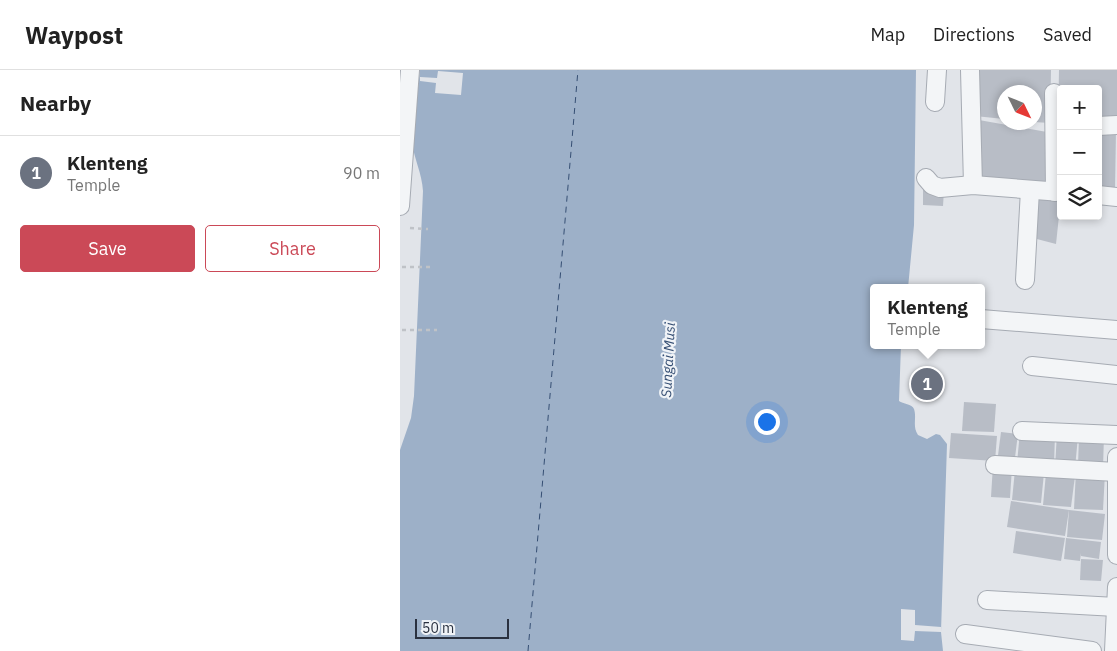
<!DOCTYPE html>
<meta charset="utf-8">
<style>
body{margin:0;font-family:"IBM Plex Sans",sans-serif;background:#f2f2f2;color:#222}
.controls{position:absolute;right:15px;top:15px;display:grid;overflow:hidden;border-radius:5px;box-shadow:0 2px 8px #0003}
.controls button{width:45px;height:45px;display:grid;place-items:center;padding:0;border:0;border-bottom:1px solid #e0e0e0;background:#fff;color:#222;font:25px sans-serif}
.compass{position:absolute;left:597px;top:15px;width:45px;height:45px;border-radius:50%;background:#fff;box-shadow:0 2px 8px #0003;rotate:133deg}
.scale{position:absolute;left:15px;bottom:12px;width:94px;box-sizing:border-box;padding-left:5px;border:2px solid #2a3140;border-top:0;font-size:14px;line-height:18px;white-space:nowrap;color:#2a3140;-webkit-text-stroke:4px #f0f3f7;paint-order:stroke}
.you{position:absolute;left:366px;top:351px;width:18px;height:18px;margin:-12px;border:4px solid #fff;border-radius:50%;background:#1a73e8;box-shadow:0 0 0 8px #1a73e833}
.badge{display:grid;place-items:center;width:32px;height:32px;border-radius:50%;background:#cb4957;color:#fff;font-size:16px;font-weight:700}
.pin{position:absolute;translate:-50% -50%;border:2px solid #fff;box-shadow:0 1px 5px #0006}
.popup{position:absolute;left:470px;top:214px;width:115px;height:65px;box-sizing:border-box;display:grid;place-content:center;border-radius:5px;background:#fff;filter:drop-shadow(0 1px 4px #0005);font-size:16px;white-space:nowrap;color:#767676}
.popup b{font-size:19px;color:#222}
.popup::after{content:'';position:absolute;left:50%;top:100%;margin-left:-10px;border:10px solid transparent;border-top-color:#fff}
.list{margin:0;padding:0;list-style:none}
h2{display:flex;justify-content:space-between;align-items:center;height:65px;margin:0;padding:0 20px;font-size:21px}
h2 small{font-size:16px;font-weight:400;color:#767676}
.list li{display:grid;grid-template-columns:32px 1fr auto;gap:15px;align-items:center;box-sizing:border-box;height:75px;padding:0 20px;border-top:1px solid #e0e0e0}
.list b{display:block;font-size:19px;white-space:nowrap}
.list p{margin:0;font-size:16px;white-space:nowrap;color:#767676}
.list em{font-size:16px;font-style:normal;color:#767676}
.actions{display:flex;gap:10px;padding:15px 20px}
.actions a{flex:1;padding:11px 0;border:1px solid #cb4957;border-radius:5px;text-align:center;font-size:18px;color:#cb4957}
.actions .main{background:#cb4957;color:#fff}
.icon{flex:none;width:28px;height:28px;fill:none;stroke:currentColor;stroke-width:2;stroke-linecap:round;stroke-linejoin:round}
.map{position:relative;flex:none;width:717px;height:581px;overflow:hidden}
header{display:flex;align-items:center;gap:30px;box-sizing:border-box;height:70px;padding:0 25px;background:#fff;border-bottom:1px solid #e0e0e0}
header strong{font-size:24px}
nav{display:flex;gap:28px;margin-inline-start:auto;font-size:18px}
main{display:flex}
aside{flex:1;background:#fff}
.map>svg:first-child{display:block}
.water{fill:#9db0c8}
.pier{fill:#e1e4e9}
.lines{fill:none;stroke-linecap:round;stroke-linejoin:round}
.ferry{stroke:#354e73;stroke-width:1;stroke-dasharray:6 5;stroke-linecap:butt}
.building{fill:#b8bdc6}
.minor-casing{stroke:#a6abb3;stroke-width:20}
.path{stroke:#bfc2c7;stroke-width:2.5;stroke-dasharray:4 4;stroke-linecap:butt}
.minor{stroke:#f3f5f7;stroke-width:18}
.labels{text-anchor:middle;stroke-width:4.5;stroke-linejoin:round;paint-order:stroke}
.water-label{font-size:14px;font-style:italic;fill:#354e73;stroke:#f0f3f7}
</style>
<header>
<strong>Waypost</strong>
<nav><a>Map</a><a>Directions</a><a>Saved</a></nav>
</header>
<main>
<aside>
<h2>Nearby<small></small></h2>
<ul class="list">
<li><span class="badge" style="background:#6b7280">1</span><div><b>Klenteng</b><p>Temple</p></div><em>90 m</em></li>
</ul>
<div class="actions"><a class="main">Save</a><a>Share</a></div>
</aside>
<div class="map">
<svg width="717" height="581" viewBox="0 0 717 581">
<rect width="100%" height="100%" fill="#e1e4e9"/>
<!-- water -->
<path class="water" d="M20,0h496l-2,155 -6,63h-35v57h28l-2,56c4,3 13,3 15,8 3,9 -2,17 4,26l9,4 9,-5 4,1 7,9 -6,188 2,19h-543v-201l11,-32 3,-22 9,-205c-1,-18 -9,-32 -11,-49z"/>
<!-- pier -->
<g class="pier">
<path d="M38,1l25,2 -2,22 -26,-2 1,-10 -16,-2v-4l17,1z"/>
<path d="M501,539l14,1v15l26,2v5l-26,-1 -1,10 -13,-1z"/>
</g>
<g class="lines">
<!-- ferry -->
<path class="ferry" d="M128,581l50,-581"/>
</g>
<!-- building -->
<g class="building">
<path d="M575,0h76l-1,53 -16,-1v-30h-30v27l-29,-3z"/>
<path d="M659,0h58v52l-19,1v-34h-37l-3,35z"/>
<path d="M579,50l68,12 1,52 -68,-5z"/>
<path d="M698,60h18l-1,61 -17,-1z"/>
<path d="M523,119h21l-1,17 -20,-1z"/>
<path d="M635,125l26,2 -5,47 -23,-6z"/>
<path d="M519,299l18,2 -2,28 -18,-2z"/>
<path d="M564,332l32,2 -2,28 -32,-1z"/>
<path d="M620,361l35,2 -1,32 -37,-2z"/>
<path d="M601,362l17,2 -4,31 -17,-2z"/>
<path d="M551,363l46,3 -2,25 -46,-3z"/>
<path d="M657,364l21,2 -3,32 -20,-1z"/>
<path d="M679,366h25l-1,31 -25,-1z"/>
<path d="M593,395l19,2 -2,31 -19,-1z"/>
<path d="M615,400l29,3 -3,30 -29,-3z"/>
<path d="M676,401l29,2 -2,37 -29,-1z"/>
<path d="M646,403l29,3 -4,31 -28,-2z"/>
<path d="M611,431l58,9 -4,26 -58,-9z"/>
<path d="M669,440l36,4 -3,26 -35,-3z"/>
<path d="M616,461l49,7 -4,23 -48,-8z"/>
<path d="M666,468l35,4 -2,17 -18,-3v-3l-1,8 -16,-2z"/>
<path d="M681,489l22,1 -2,21 -21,-1z"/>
</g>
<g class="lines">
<!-- minor casing -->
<g class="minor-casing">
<g id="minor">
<path d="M570,0l3,115"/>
<path d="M654,23l1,99"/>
<path d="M535,32l2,-32"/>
<path d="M698,56l19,-1"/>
<path d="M526,108l6,7 8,3 33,-3 88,7"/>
<path d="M698,125l19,2"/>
<path d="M0,136l10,-136"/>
<path d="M625,210l5,-90"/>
<path d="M581,249l136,11"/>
<path d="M632,296l85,9"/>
<path d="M622,361l95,4"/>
<path d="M717,387v98"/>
<path d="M595,395l121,7"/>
<path d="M587,530l129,7"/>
<path d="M565,564l127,17"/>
<path d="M714,581l3,-64"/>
</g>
</g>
<!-- path -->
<g class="path">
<path d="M10,158l18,1"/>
<path d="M2,197h32"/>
<path d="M2,260h35"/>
</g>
<!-- minor -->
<use href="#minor" class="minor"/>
</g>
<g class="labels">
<!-- water labels -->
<g class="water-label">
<text transform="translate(268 290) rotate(-87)" y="5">Sungai Musi</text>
</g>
</g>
</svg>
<div class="controls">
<button>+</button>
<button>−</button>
<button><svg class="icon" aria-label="layers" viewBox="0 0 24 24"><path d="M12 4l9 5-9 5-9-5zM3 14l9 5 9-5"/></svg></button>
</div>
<svg class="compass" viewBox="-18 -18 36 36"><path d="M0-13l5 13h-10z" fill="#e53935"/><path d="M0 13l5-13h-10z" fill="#767676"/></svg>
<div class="scale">50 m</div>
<div class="you"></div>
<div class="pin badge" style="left:527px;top:314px;background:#6b7280">1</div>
<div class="popup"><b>Klenteng</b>Temple</div>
</div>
</main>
